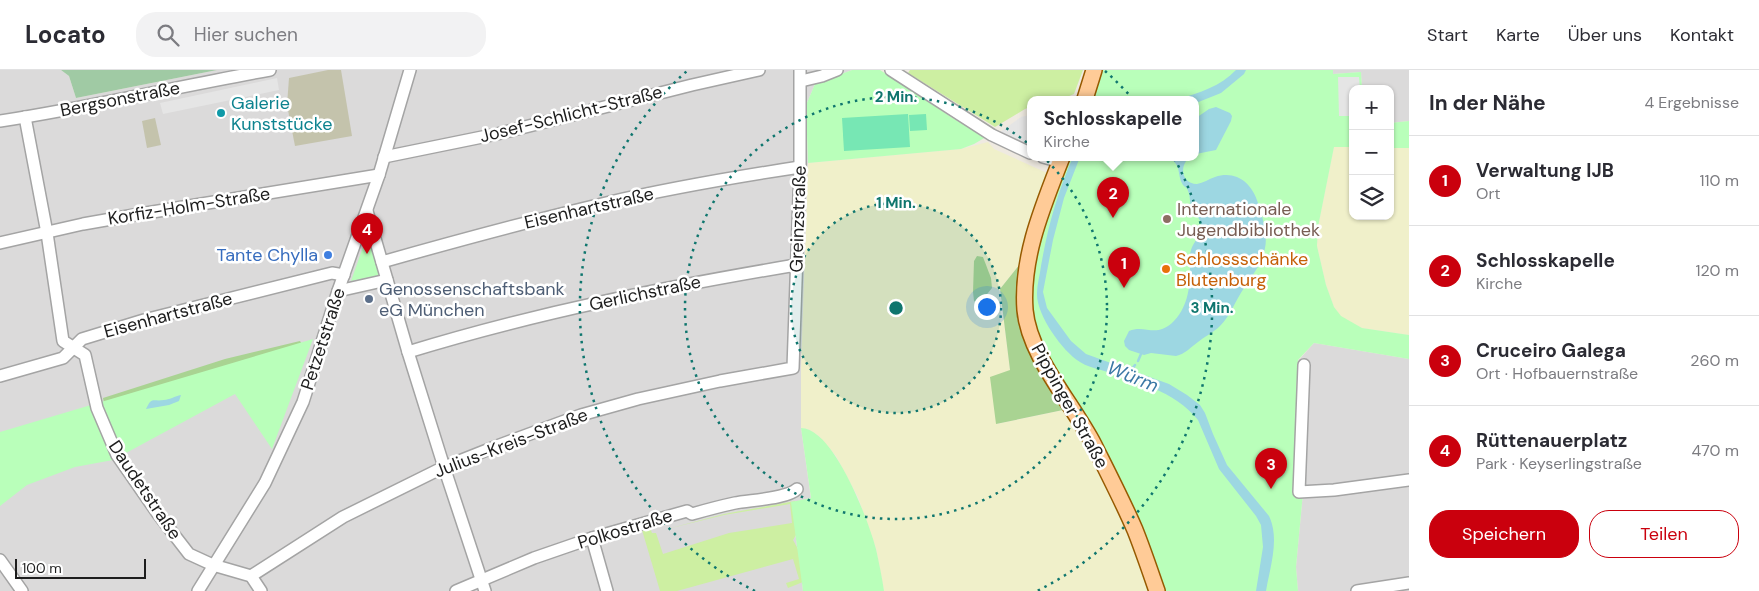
<!DOCTYPE html>
<html lang="de">
<meta charset="utf-8">
<style>
body{margin:0;font-family:"DM Sans",sans-serif;background:#f2f2f3;color:#2b2b33}
.controls{position:absolute;right:15px;top:15px;display:grid;overflow:hidden;border-radius:10px;box-shadow:0 1px 4px #0004}
.controls button{width:45px;height:45px;display:grid;place-items:center;padding:0;border:0;border-bottom:1px solid #e1e1e2;background:#fff;color:#2b2b33;font:25px sans-serif}
.scale{position:absolute;left:15px;bottom:12px;width:131px;box-sizing:border-box;padding-left:5px;border:2px solid #1d1d1d;border-top:0;font-size:14px;line-height:18px;white-space:nowrap;color:#1d1d1d;-webkit-text-stroke:4px #fff;paint-order:stroke}
.you{position:absolute;left:986px;top:236px;width:18px;height:18px;margin:-12px;border:4px solid #fff;border-radius:50%;background:#1a73e8;box-shadow:0 0 0 8px #1a73e833}
.badge{display:grid;place-items:center;width:32px;height:32px;border-radius:50%;background:#ca000d;color:#fff;font-size:16px;font-weight:700}
.pin{position:absolute;translate:-50% -41px;filter:drop-shadow(0 1px 2px #0008)}
.pin::after{content:'';position:absolute;top:26px;width:18px;height:15px;background:inherit;clip-path:polygon(0 0,100% 0,50% 100%)}
.popup{position:absolute;left:1027px;top:26px;width:172px;height:65px;box-sizing:border-box;display:grid;place-content:center;border-radius:10px;background:#fff;filter:drop-shadow(0 1px 4px #0005);font-size:16px;white-space:nowrap;color:#7c7c81}
.popup b{font-size:19px;color:#2b2b33}
.popup::after{content:'';position:absolute;left:50%;top:100%;margin-left:-10px;border:10px solid transparent;border-top-color:#fff}
.list{margin:0;padding:0;list-style:none}
h2{display:flex;justify-content:space-between;align-items:center;height:65px;margin:0;padding:0 20px;font-size:21px}
h2 small{font-size:16px;font-weight:400;color:#7c7c81}
.list li{display:grid;grid-template-columns:32px 1fr auto;gap:15px;align-items:center;box-sizing:border-box;height:90px;padding:0 20px;border-top:1px solid #e1e1e2}
.list b{display:block;font-size:19px;white-space:nowrap}
.list p{margin:0;font-size:16px;white-space:nowrap;color:#7c7c81}
.list em{font-size:16px;font-style:normal;color:#7c7c81}
.actions{display:flex;gap:10px;padding:15px 20px}
.actions a{flex:1;padding:11px 0;border:1px solid #ca000d;border-radius:20px;text-align:center;font-size:18px;color:#ca000d}
.actions .main{background:#ca000d;color:#fff}
.icon{flex:none;width:28px;height:28px;fill:none;stroke:currentColor;stroke-width:2;stroke-linecap:round;stroke-linejoin:round}
.map{position:relative;flex:none;width:1409px;height:521px;overflow:hidden}
header{display:flex;align-items:center;gap:30px;box-sizing:border-box;height:70px;padding:0 25px;background:#fff;border-bottom:1px solid #e1e1e2}
header strong{font-size:24px}
nav{display:flex;gap:28px;margin-inline-start:auto;font-size:18px}
.search{width:350px;height:45px;background:#f2f2f3;display:flex;align-items:center;gap:12px;box-sizing:border-box;padding:0 18px;border-radius:20px;color:#7c7c81;font-size:19px}
main{display:flex}
aside{flex:1;background:#fff}
.map>svg:first-child{display:block}
.residential{fill:#dbdada}
.construction{fill:#c4c3ac}
.farmland{fill:#f0f0ca}
.grass{fill:#cdefa2}
.forest{fill:#a9d392}
.cemetery{fill:#a0caa4}
.park{fill:#b9ffba}
.pitch{fill:#77e7b4}
.parking{fill:#e5e5e5}
.water{fill:#9dd7e2}
.lines{fill:none;stroke-linecap:round;stroke-linejoin:round}
.stream{stroke:#9dd7e2;stroke-width:2.5}
.minor-casing{stroke:#a4a4a4;stroke-width:14}
.major-casing{stroke:#965a00;stroke-width:18}
.minor{stroke:#fff;stroke-width:11}
.major{stroke:#ffcb97;stroke-width:15}
.ring{fill:none;stroke:#0f766e;stroke-width:2.5;stroke-dasharray:2.5 5}
.culture-dot{fill:#0f9aa8;stroke:#fff;stroke-width:2}
.education-dot{fill:#8d6e63;stroke:#fff;stroke-width:2}
.shop-dot{fill:#3f7fe0;stroke:#fff;stroke-width:2}
.food-dot{fill:#e8710a;stroke:#fff;stroke-width:2}
.service-dot{fill:#5c6f8a;stroke:#fff;stroke-width:2}
.labels{text-anchor:middle;stroke-width:5;stroke-linejoin:round;paint-order:stroke}
.street-label{font-size:18px;fill:#1d1d1d;stroke:#fff}
.culture-label{font-size:18px;fill:#0d838f;stroke:#fff;text-anchor:start}
.education-label{font-size:18px;fill:#785e54;stroke:#fff;text-anchor:start}
.shop-label{font-size:18px;fill:#366cbe;stroke:#fff;text-anchor:end}
.food-label{font-size:18px;fill:#c56008;stroke:#fff;text-anchor:start}
.service-label{font-size:18px;fill:#4e5e75;stroke:#fff;text-anchor:start}
.water-label{font-size:19px;font-style:italic;fill:#3b78a5;stroke:#fff}
.centre{fill:#0f766e;stroke:#fff;stroke-width:2.5}
.ring-label{font-size:15px;text-anchor:middle;font-weight:bold;fill:#0f766e;stroke:#fff;stroke-width:5;stroke-linejoin:round;paint-order:stroke}
</style>
<header>
<strong>Locato</strong>
<div class="search"><svg class="icon" aria-label="search" viewBox="0 0 24 24"><circle cx="10" cy="10" r="6"/><path d="M15 15l6 6"/></svg>Hier suchen</div>
<nav><a>Start</a><a>Karte</a><a>Über uns</a><a>Kontakt</a></nav>
</header>
<main>
<div class="map">
<svg width="1409" height="521" viewBox="0 0 1409 521">
<rect width="100%" height="100%" fill="#efeae1"/>
<!-- residential -->
<g class="residential">
<path d="M0,0h61l8,6 7,22 141,-28h635l-37,14 -9,21 2,58 -7,208v57l10,71 -20,3 12,89h-803z"/>
<path d="M1333,0h76v51l-19,2v-34h-28l-1,-17 -28,2z"/>
<path d="M1314,273l95,16v232h-111l-2,-24 7,-74 -7,-98 2,-34z"/>
</g>
<!-- construction -->
<g class="construction">
<path d="M328,0h13l11,66 -57,10 -8,-41 2,-27z"/>
<path d="M155,48l6,27 -14,3 -5,-27z"/>
</g>
<!-- farmland -->
<g class="farmland">
<path d="M988,72l6,7 53,24 -18,50 -9,41 -20,25 10,81 -13,54 66,-14 19,29 41,79 28,73h-267l-8,-43 -18,-51 -22,-41 -17,-20 -11,-7 -7,-1v-57l7,-208 153,-14z"/>
<path d="M1334,77h19v69h37v-68h19v187l-47,-7 -21,-11 -7,-10 -8,-22 -9,-39 1,-19z"/>
</g>
<!-- grass -->
<g class="grass">
<path d="M910,0h173l-9,24 -12,5h-32v8l-5,2 -30,18 -87,-54z"/>
<path d="M795,431l1,34 -3,5 6,11 4,31 -15,6 -2,-5 13,-4 -6,-20 -116,32h-17l-18,-61 8,-2 2,5h4l7,21 66,-21 63,-10 -2,-19 -66,11 -57,14 57,-15z"/>
</g>
<!-- forest -->
<g class="forest">
<path d="M977,186l6,1 8,21 1,10 -13,16 -5,-3 -1,-9 1,-31z"/>
<path d="M1020,194l5,74 38,72 -67,14 -6,-47 20,-7 -10,-81z"/>
<path d="M300,271l6,10 -201,57 -2,-10 122,-39z"/>
</g>
<!-- cemetery -->
<path class="cemetery" d="M61,0h156l-141,28 -7,-22z"/>
<!-- park -->
<g class="park">
<path d="M852,0h28l74,49 32,18 -12,7 -13,5 -153,14 -2,-58 9,-21z"/>
<path d="M1100,0h233v4l28,-2 1,17h-9v58h-19l-16,80 -1,19 9,39 8,22 7,9 21,12 47,7v24l-95,-16 -16,17 -2,34 10,16 -3,83 -7,74 2,24h-136l-121,-246c-4,-14 -10,-30 -10,-45 -1,-50 20,-98 38,-143h127v-58h-104z"/>
<path d="M1409,51v27h-19v-25z"/>
<path d="M368,163l11,42 -28,6z"/>
<path d="M313,269l-41,110 -37,-55 -122,66 -38,7 -48,18 -27,21v-74z"/>
<path d="M801,358c33,0 68,94 75,121 3,14 6,28 8,42h-81l-12,-89 20,-4z"/>
</g>
<!-- pitch -->
<g class="pitch">
<path d="M908,44l2,33 -66,4 -2,-33z"/>
<path d="M926,44l1,16 -17,1 -1,-16z"/>
</g>
<!-- parking -->
<g class="parking">
<path d="M1338,7h21l1,12h-7v27h-14z"/>
<path d="M277,8l2,12 -116,24 -3,-11z"/>
<path d="M1030,45v30l-30,-13 21,-15z"/>
</g>
<!-- water -->
<g class="water">
<path d="M1236,0h10l-2,4 -23,19 -25,10v-4h-18c21,-6 43,-13 58,-29z"/>
<path d="M1216,37l14,6 2,3 -1,5 -15,29 -20,4v-36l13,-9z"/>
<path d="M1073,87h7l-16,41 -11,42 -10,52 4,16 24,33 15,13 83,30 18,11 13,10 5,8 8,21 14,31 42,51c11,23 1,51 -3,75h-10l7,-44 -2,-22 -5,-9 -37,-47 -21,-49c-23,-29 -63,-39 -97,-50 -7,-2 -15,-4 -21,-8 -18,-11 -44,-48 -43,-69 0,-9 3,-18 4,-27 7,-40 16,-72 32,-109z"/>
<path d="M1167,87h23c-11,8 -9,27 7,27 6,-1 12,-5 18,-7 21,-7 37,6 43,26 4,12 10,32 7,45 -3,16 -12,26 -21,40 -9,13 -13,27 -24,38 -7,7 -15,10 -22,16 -7,5 -13,12 -22,14l-25,-3 -7,2 -15,-5 -4,-4 -1,-5 5,-10c16,-7 26,7 43,-8 15,-14 18,-34 18,-53 0,-7 -1,-14 1,-20 2,-8 11,-15 10,-24 0,-8 -6,-11 -9,-17 -3,-5 -1,-12 -4,-18 -1,-4 -2,-3 -5,-6 -7,-12 0,-20 -16,-28z"/>
<path d="M181,325l-2,6 -10,4 -23,4c6,-13 7,-7 18,-9 5,0 11,-4 17,-5z"/>
</g>
<g class="lines">
<!-- stream -->
<g class="stream">
<path d="M1138,291l3,-7"/>
<path d="M1129,303l6,-8"/>
</g>
<!-- minor casing -->
<g class="minor-casing">
<g id="minor">
<path d="M891,0l101,65 38,18"/>
<path d="M801,11l21,-5 15,-6"/>
<path d="M25,47l22,116 16,108 22,14 12,53 20,47 41,59 31,40 24,11 38,11 10,15"/>
<path d="M0,51c91,-14 180,-35 270,-51"/>
<path d="M384,87l113,-23 195,-49 67,-15"/>
<path d="M1043,87l18,5"/>
<path d="M367,141l41,141 36,115 41,124"/>
<path d="M0,173l83,-19 57,-10 239,-39"/>
<path d="M382,192c74,-21 148,-41 224,-59 64,-15 129,-26 194,-36"/>
<path d="M338,221l49,-11"/>
<path d="M408,282c127,-39 257,-65 388,-87"/>
<path d="M1304,295l-5,127 35,-2 75,-10"/>
<path d="M0,306l63,-18 19,-19 62,-19 188,-47 12,2"/>
<path d="M592,468l15,53"/>
<path d="M0,490l22,31"/>
<path d="M251,506l92,-59 101,-50 53,-21 84,-31 57,-16 82,-18 73,-13 7,-201v-97"/>
<path d="M198,521l67,-108 38,-81 35,-111 41,-116 31,-105"/>
<path d="M456,521l78,-33 58,-20 95,-27 5,3c14,-4 29,-8 43,-11 14,-3 52,-4 62,-14"/>
<path d="M1357,521l52,-8"/>
</g>
</g>
<!-- major casing -->
<g class="major-casing">
<g id="major">
<path d="M1085,29l9,-29"/>
<path d="M1062,87c-19,49 -41,100 -37,153 4,46 48,94 69,135 14,28 29,57 41,85 8,20 15,41 22,61"/>
</g>
</g>
<!-- minor -->
<use href="#minor" class="minor"/>
<!-- major -->
<use href="#major" class="major"/>
</g>
<!-- distance rings -->
<circle cx="896" cy="238" r="105" fill="#0f766e" fill-opacity=".12"/>
<g class="ring">
<circle cx="896" cy="238" r="105"/>
<circle cx="896" cy="238" r="211"/>
<path d="M755 521A316 316 0 0 1 687 1M1105 1A316 316 0 0 1 1037 521"/>
</g>
<!-- markers -->
<circle class="culture-dot" cx="221" cy="43" r="5"/>
<circle class="education-dot" cx="1167" cy="149" r="5"/>
<circle class="shop-dot" cx="328" cy="185" r="5"/>
<circle class="food-dot" cx="1166" cy="199" r="5"/>
<circle class="service-dot" cx="369" cy="229" r="5"/>
<g class="labels">
<!-- street labels -->
<g class="street-label">
<text transform="translate(120 29) rotate(-11)" y="6">Bergsonstraße</text>
<text transform="translate(571 44) rotate(-14)" y="6">Josef-Schlicht-Straße</text>
<text transform="translate(189 136) rotate(-9)" y="6">Korfiz-Holm-Straße</text>
<text transform="translate(589 138) rotate(-13)" y="6">Eisenhartstraße</text>
<text transform="translate(798 149) rotate(-88)" y="6">Greinzstraße</text>
<text transform="translate(645 223) rotate(-12)" y="6">Gerlichstraße</text>
<text transform="translate(168 245) rotate(-15)" y="6">Eisenhartstraße</text>
<text transform="translate(323 269) rotate(-72)" y="6">Petzetstraße</text>
<text transform="translate(1070 336) rotate(61)" y="6">Pippinger Straße</text>
<text transform="translate(511 373) rotate(-21)" y="6">Julius-Kreis-Straße</text>
<text transform="translate(145 420) rotate(56)" y="6">Daudetstraße</text>
<text transform="translate(625 459) rotate(-17)" y="6">Polkostraße</text>
</g>
<!-- culture labels -->
<g class="culture-label">
<text x="231" y="39">Galerie<tspan x="231" dy="21">Kunststücke</tspan></text>
</g>
<!-- education labels -->
<g class="education-label">
<text x="1177" y="145">Internationale<tspan x="1177" dy="21">Jugendbibliothek</tspan></text>
</g>
<!-- shop labels -->
<g class="shop-label">
<text x="318" y="191">Tante Chylla</text>
</g>
<!-- food labels -->
<g class="food-label">
<text x="1176" y="195">Schlossschänke<tspan x="1176" dy="21">Blutenburg</tspan></text>
</g>
<!-- service labels -->
<g class="service-label">
<text x="379" y="225">Genossenschaftsbank<tspan x="379" dy="21">eG München</tspan></text>
</g>
<!-- water labels -->
<g class="water-label">
<text transform="translate(1133 306) rotate(22)" y="7">Würm</text>
</g>
</g>
<circle cx="896" cy="238" r="8" class="centre"/>
<g class="ring-label">
<text x="896" y="32">2 Min.</text>
<text x="896" y="138">1 Min.</text>
<text x="1212" y="243">3 Min.</text>
</g>
</svg>
<div class="controls">
<button>+</button>
<button>−</button>
<button><svg class="icon" aria-label="layers" viewBox="0 0 24 24"><path d="M12 4l9 5-9 5-9-5zM3 14l9 5 9-5"/></svg></button>
</div>
<div class="scale">100 m</div>
<div class="you"></div>
<div class="pin badge" style="left:1124px;top:218px">1</div>
<div class="pin badge" style="left:1113px;top:148px">2</div>
<div class="popup"><b>Schlosskapelle</b>Kirche</div>
<div class="pin badge" style="left:1271px;top:419px">3</div>
<div class="pin badge" style="left:367px;top:184px">4</div>
</div>
<aside>
<h2>In der Nähe<small>4 Ergebnisse</small></h2>
<ul class="list">
<li><span class="badge">1</span><div><b>Verwaltung IJB</b><p>Ort</p></div><em>110 m</em></li>
<li><span class="badge">2</span><div><b>Schlosskapelle</b><p>Kirche</p></div><em>120 m</em></li>
<li><span class="badge">3</span><div><b>Cruceiro Galega</b><p>Ort · Hofbauernstraße</p></div><em>260 m</em></li>
<li><span class="badge">4</span><div><b>Rüttenauerplatz</b><p>Park · Keyserlingstraße</p></div><em>470 m</em></li>
</ul>
<div class="actions"><a class="main">Speichern</a><a>Teilen</a></div>
</aside>
</main>
